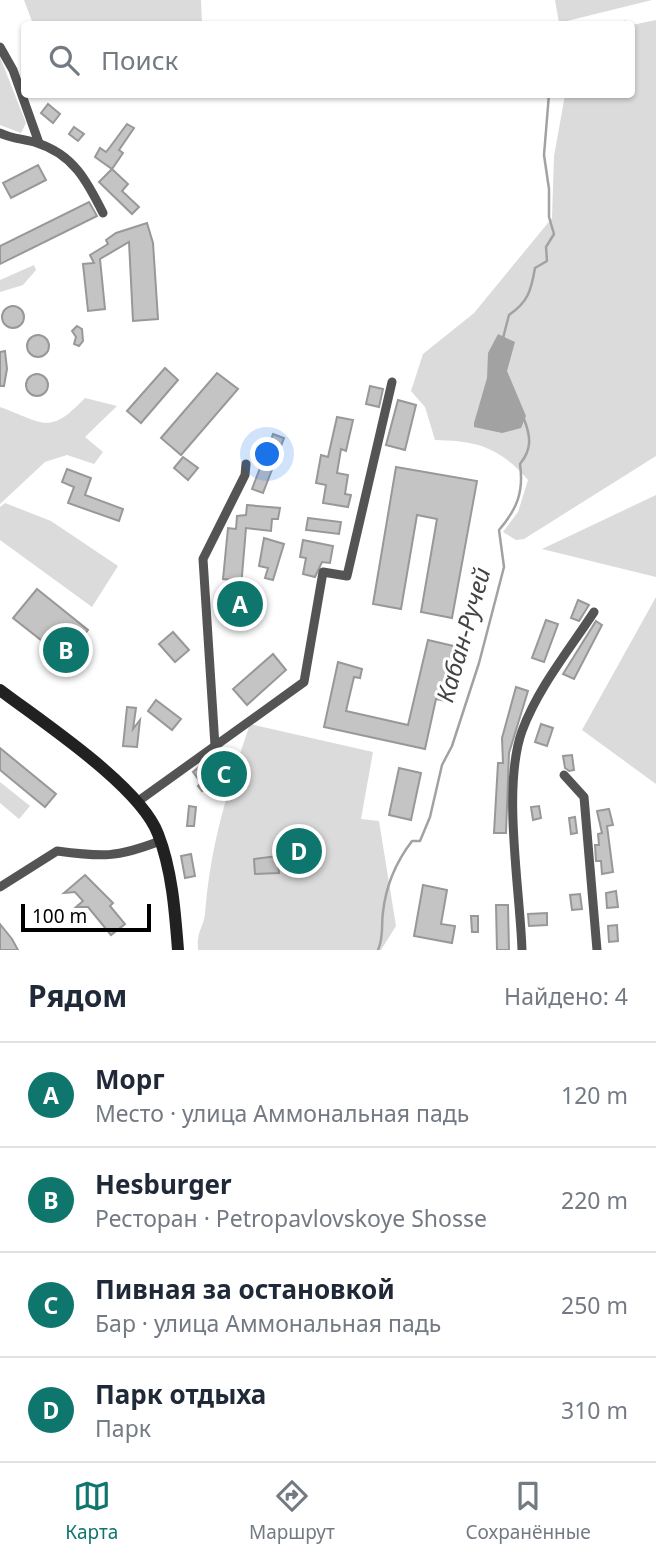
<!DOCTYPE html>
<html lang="ru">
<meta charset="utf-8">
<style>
body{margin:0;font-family:"Noto Sans",sans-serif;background:#f2f2f3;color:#1f2937}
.scale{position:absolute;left:21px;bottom:18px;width:130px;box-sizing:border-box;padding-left:7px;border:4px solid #000;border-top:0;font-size:19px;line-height:24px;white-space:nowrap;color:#000;-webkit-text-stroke:5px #fff;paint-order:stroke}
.you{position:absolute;left:268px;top:455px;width:24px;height:24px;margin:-18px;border:5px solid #fff;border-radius:50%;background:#1a73e8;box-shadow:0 0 0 10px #1a73e833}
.badge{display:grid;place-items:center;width:46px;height:46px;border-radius:50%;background:#0f766e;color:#fff;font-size:23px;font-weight:700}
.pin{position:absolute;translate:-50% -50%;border:4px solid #fff;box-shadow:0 2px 7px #0006}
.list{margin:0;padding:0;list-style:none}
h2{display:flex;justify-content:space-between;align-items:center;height:91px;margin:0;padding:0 28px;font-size:30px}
h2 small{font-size:23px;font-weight:400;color:#747a83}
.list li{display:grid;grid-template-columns:46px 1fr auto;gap:21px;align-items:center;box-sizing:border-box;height:105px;padding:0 28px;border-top:2px solid #e0e1e3}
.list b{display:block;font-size:26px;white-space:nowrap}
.list p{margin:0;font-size:23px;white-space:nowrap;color:#747a83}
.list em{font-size:23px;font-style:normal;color:#747a83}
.icon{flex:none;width:38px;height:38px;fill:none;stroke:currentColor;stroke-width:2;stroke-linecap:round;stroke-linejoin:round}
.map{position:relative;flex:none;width:656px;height:950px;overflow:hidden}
.search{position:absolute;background:#fff;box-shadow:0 2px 5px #0004;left:21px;right:21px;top:21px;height:77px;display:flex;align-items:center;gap:18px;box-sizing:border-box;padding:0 24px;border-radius:7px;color:#747a83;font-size:26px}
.sheet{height:511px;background:#fff}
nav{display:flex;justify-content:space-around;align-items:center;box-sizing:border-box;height:98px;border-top:2px solid #e0e1e3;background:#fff;font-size:19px;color:#747a83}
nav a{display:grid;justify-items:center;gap:4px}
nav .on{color:#0f766e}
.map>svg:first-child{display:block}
.green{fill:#dbdbdb}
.water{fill:#a2a2a2}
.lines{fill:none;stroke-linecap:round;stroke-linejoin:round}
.stream{stroke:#a2a2a2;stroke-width:2.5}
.building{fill:#c4c4c4;stroke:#989898;stroke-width:2}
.street{stroke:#545454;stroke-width:9}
.secondary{stroke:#212121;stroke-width:12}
.labels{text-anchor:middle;stroke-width:6;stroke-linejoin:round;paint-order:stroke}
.water-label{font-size:24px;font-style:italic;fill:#434343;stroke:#fff}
</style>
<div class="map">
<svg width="656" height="950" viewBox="0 0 656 950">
<rect width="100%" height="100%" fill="#fff"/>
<!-- green -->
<g class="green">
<path d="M24,0h177l1,24h-169z"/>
<path d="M555,0h97l-93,23z"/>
<path d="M656,20v436l-132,83 -8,1 -13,-8 15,-20 10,-32c-29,-33 -50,-39 -93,-40l-10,-33 -14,-16 12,-37 51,-41 78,-95 2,-62 11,-61 67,-1v-69z"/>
<path d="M0,57l26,66 -5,10 -21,-8z"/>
<path d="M34,265l2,5 -13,15 -23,7v-12z"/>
<path d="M85,398l32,8 -32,31 18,15 -9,12 -27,-9 -22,7 -45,42v-97c44,16 49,29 85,-9z"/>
<path d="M656,495v82l-114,-28z"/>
<path d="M5,503l46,18 67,45 -26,41 -92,-67v-33z"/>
<path d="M656,597v187l-74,-54z"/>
<path d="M250,724l123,28 -12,67 18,2 17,105 -15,24h-183c-1,-21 5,-21 7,-36 5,-69 23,-125 45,-190z"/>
<path d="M0,782l30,24 -11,13 -19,-16z"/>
</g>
<!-- water -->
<path class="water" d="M498,334l17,8 -8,29 19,45 -5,12 -19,5 -28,-6v-4l13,-45 1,-25z"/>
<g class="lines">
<!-- stream -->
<g class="stream">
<path d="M619,24l6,-2"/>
<path d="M503,338l6,-23c19,-13 22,-24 26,-47l12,-7 -1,-14 8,-13 -5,-17v-28l-5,-34 5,-61"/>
<path d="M378,950c6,-13 3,-24 5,-38 3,-27 13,-50 29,-71h8l10,-24 12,-52 10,-19 27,-83 25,-96 -5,-37c18,-21 25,-38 21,-66 12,-15 11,-27 4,-45"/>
</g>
</g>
<!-- building -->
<g class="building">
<path d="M48,104l12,10 -7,9 -12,-10z"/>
<path d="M127,124l7,4 -15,22 4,3 -11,16 -17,-12 5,-9 6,4 4,-5z"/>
<path d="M74,127l10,7 -6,7 -9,-7z"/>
<path d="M38,165l8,15 -35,18 -8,-15z"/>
<path d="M112,169l16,15 -6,7 17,16 -7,7 -33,-32z"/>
<path d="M89,202l8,14 -97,48v-18z"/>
<path d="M147,223l6,20 5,76 -25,2 -4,-79 -29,17 5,50 -17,2 -5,-47 11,-1 -4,-8 18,-11 -2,-4 10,-7z"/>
<circle cx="13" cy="317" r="11"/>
<path d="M77,326l5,3 1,12 -4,5 -5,-2 2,-7 -4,-6z"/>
<circle cx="38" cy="346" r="11"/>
<path d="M5,351l2,18 -3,17h-4v-34z"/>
<path d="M165,368l13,12 -37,43 -14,-12z"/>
<path d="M217,373l21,16 -57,66 -20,-17z"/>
<circle cx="37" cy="385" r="11"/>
<path d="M370,386l13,3 -4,18 -13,-3z"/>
<path d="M398,400l18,5 -11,45 -19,-5z"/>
<path d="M337,417l16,3 -7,31 -5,-2 -4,24 11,2 -3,19 6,1 -3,12 -25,-4 3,-18 -10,-2 5,-28 7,2z"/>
<path d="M273,434l11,4 -21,55 -11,-4z"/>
<path d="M183,457l15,11 -10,12 -14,-12z"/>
<path d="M396,467l81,14 -25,137 -31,-6 16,-93 -20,-4 -16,94 -28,-5z"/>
<path d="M67,469l24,9 -6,17 38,14 -4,12 -51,-18 6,-16 -12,-5z"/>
<path d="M247,505l33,3 -2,11h-6l-1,12 -25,-3 -6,71h13v9l-25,1 4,-29 -9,-1 5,-51 8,1 1,-13 9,-1z"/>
<path d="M308,518l33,4 -2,12 -33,-4z"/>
<path d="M264,538l20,6 -11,36 -8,-2 3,-10 -9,-2z"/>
<path d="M303,540l30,6 -3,17 -8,-1 -7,15 -12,-3 3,-16 -6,-1z"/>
<path d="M37,589l51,41 -23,29 -52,-41z"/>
<path d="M578,600l11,5 -10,16 -8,-3z"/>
<path d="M546,620l12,4 -14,38 -12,-4z"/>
<path d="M596,621l6,4 -28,54 -11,-5z"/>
<path d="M173,632l16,18 -14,12 -16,-18z"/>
<path d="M428,640l30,7 -12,54 -10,-2 -11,50 -101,-22 14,-65 24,7 -2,9 -6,-1 -8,34 62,14z"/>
<path d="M273,654l13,16 -39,35 -14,-16z"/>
<path d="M516,687l12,4 -19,62 -3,80h-12l4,-70h5l-1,-25z"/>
<path d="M156,700l25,19 -9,11 -24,-19z"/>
<path d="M127,707l9,1 -3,21 7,-9 -3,27 -14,-1z"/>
<path d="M541,724l12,4 -6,18 -12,-4z"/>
<path d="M0,748l56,46 -11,13 -45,-37z"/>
<path d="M572,755l2,15 -5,1 -4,-3 -2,-12z"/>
<path d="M199,767l13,16 -10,8 -4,-5 3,-3 -8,-11z"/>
<path d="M399,768l22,5 -10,47 -22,-5z"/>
<path d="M189,806l7,1 -2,19h-7z"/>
<path d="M539,806l2,12 -8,2 -2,-13z"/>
<path d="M609,809l4,16 -6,1 6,46 -11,2 -1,-13h-5l-1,-16h4l-1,-11 4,-1 -5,-22z"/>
<path d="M575,817l2,16 -6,1 -2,-16z"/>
<path d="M191,854l4,22 -10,2 -4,-22z"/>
<path d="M277,856l2,17 -24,1 -1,-15z"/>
<path d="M85,875l28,28 -3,3 15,18 -14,11 -23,-28h-12l7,-6 -8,-9 -11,1z"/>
<path d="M423,885l24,5 -6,34 14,2 -3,17 -38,-7z"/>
<path d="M616,891l2,16 -11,1 -1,-15z"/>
<path d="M580,894l2,15 -10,1 -2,-15z"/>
<path d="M496,905h12l1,45h-12z"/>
<path d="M547,913v12l-18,1 -1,-12z"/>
<path d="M471,916h7v16h-6z"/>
<path d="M0,924l12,15 6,11h-18z"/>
<path d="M617,925l1,16 -9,1 -1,-16z"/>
</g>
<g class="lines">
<!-- street -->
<g class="street">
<path d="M0,47l13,23 26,73"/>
<path d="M0,133c12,6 25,6 37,10 36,11 50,38 66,70"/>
<path d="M215,746l-12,-187 42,-84 1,-11"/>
<path d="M564,775l20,22 13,153"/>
<path d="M137,802l167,-120 19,-110 24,4 45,-194"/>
<path d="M0,887l57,-36c45,6 59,7 103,-10"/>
<path d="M522,950c-2,-61 -20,-163 0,-219 16,-43 47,-81 72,-119"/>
</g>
<!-- secondary -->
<path class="secondary" d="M0,690c42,32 140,96 158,144 14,36 17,77 20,116"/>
</g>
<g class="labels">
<!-- water labels -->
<g class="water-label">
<text transform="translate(464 635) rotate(-74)" y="8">Кабан-Ручей</text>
</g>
</g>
</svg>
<div class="scale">100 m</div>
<div class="you"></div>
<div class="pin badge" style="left:240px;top:604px">A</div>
<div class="pin badge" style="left:66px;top:650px">B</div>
<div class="pin badge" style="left:224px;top:774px">C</div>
<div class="pin badge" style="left:299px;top:851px">D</div>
<div class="search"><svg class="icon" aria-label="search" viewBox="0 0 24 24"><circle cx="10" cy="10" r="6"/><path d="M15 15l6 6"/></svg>Поиск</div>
</div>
<section class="sheet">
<h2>Рядом<small>Найдено: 4</small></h2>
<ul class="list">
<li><span class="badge">A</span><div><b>Морг</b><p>Место · улица Аммональная падь</p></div><em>120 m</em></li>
<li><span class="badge">B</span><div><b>Hesburger</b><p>Ресторан · Petropavlovskoye Shosse</p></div><em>220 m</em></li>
<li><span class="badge">C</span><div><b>Пивная за остановкой</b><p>Бар · улица Аммональная падь</p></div><em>250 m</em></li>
<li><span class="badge">D</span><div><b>Парк отдыха</b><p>Парк</p></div><em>310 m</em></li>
</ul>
</section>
<nav>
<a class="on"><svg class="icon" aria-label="map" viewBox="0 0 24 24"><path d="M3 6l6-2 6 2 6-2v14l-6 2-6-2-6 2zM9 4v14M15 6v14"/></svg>Карта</a>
<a><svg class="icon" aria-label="directions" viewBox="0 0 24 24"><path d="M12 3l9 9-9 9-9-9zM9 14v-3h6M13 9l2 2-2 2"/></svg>Маршрут</a>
<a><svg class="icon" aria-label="saved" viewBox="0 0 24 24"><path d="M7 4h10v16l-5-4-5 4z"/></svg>Сохранённые</a>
</nav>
